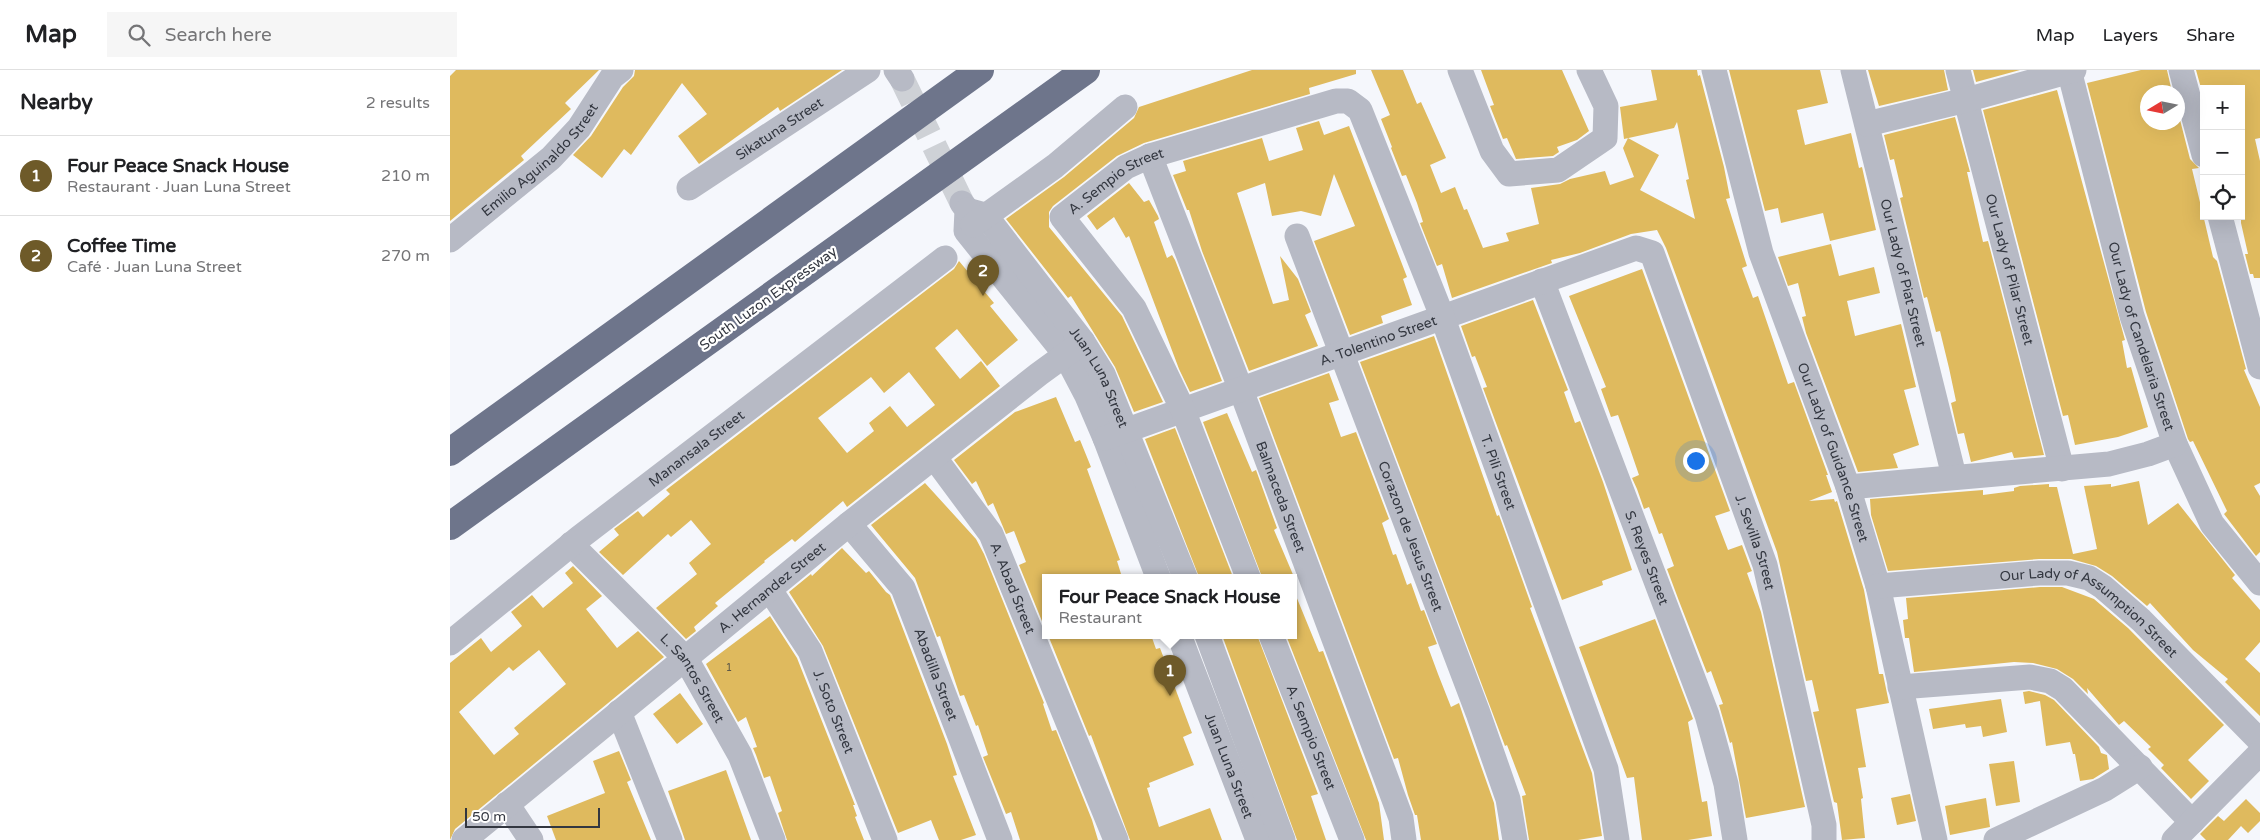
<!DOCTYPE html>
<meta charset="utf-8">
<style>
body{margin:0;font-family:"Varela Round",sans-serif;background:#f6f6f6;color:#202124}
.controls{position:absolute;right:15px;top:15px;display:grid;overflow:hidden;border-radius:0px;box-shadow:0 5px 20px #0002}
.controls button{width:45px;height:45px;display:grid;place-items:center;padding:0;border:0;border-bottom:1px solid #e0e0e0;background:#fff;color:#202124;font:25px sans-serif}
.compass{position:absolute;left:1690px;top:15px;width:45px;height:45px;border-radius:50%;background:#fff;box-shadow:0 5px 20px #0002;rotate:260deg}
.scale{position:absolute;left:15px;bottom:12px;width:135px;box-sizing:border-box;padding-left:5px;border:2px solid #333740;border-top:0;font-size:14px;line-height:18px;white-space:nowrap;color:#333740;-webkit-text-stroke:4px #fff;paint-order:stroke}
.you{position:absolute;left:1245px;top:390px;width:18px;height:18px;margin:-12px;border:4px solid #fff;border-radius:50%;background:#1a73e8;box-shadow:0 0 0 8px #1a73e833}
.badge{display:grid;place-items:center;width:32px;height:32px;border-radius:50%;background:#6e5a29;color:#fff;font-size:16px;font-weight:700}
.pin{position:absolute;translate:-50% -41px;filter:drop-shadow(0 1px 2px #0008)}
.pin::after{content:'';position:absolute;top:26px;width:18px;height:15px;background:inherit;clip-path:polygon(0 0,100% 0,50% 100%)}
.popup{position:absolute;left:592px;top:504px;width:255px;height:65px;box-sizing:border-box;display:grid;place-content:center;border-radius:0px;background:#fff;filter:drop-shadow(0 1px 4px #0005);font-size:16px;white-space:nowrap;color:#757577}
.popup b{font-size:19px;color:#202124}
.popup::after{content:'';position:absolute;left:50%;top:100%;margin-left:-10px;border:10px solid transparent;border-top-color:#fff}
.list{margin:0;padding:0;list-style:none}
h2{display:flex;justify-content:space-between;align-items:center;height:65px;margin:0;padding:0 20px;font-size:21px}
h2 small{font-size:16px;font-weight:400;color:#757577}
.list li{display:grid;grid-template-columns:32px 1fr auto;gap:15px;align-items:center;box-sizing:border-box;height:80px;padding:0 20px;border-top:1px solid #e0e0e0}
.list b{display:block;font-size:19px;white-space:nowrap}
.list p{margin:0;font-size:16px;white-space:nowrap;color:#757577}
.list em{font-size:16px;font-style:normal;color:#757577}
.icon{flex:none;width:28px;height:28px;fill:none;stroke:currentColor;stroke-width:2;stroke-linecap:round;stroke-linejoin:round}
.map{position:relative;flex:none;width:1810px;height:770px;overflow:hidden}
header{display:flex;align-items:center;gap:30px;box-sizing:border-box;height:70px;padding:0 25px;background:#fff;border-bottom:1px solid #e0e0e0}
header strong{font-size:24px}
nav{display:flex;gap:28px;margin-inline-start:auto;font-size:18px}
.search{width:350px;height:45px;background:#f6f6f6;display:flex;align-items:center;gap:12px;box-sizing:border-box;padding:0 18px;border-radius:0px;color:#757577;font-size:19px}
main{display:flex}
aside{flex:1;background:#fff}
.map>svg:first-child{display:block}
.building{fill:#dfba5e;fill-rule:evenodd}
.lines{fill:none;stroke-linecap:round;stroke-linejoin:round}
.minor-tunnel{stroke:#ced1d6;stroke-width:25;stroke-dasharray:25 12;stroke-linecap:butt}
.minor{stroke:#b7bac5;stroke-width:25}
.highway{stroke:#6e758b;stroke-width:28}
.labels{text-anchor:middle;stroke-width:4.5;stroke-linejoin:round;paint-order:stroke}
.number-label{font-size:11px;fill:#5e5848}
.street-label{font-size:14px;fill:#333740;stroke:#fff}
</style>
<header>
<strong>Map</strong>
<div class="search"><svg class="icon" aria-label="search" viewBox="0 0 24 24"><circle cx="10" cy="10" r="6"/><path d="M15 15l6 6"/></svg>Search here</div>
<nav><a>Map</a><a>Layers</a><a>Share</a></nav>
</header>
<main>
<aside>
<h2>Nearby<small>2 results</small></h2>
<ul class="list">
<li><span class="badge">1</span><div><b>Four Peace Snack House</b><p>Restaurant · Juan Luna Street</p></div><em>210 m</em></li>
<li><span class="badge">2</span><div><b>Coffee Time</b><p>Café · Juan Luna Street</p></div><em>270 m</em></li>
</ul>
</aside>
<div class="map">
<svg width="1810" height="770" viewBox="0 0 1810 770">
<rect width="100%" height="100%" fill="#f5f7fc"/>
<!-- building -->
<g class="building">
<path d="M6,0h143l-34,33 6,6 -50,47 3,4 -74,61v-145z"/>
<path d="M185,0h207l-62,41 -2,-4 -79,57 -21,-28 29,-22 -25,-31 -51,72 -7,-6 -22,29 -29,-23 18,-19 32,-49 11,-11z"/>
<path d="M802,0h104v4l-47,14 1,6 -166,49 -27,13 -64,50 -4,6v15l73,89 41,86 -29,10 -19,-45 -44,-71 -3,2 -62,-79 58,-42 70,-59 5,-11z"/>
<path d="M921,0h32l14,34 4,-2 25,56 -16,7 11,28 14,-6 9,23 3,-1 16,39 26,-7 -3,-8 33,-9 -8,-36 29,-4 10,-5 35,-8 5,14 24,-8 -11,-29 5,-10 31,17 -19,35 55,29 -9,-39 3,-1 -12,-57 -3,6 -50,11 -4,-32 37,-7 -6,-30h46l1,6 2,-1 24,92 6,31 -4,1 21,67 -5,2 11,30 5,-2 30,88 6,-2 34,93h-2l6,17 -23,9 25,-2 1,3 2,-1 27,89 15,84h4l6,29 -33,6 10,58 -8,1 5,30 -2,1 4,39 -23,2 -5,-37 -3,-1 -21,-90 6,-1 -7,-31 -6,1 -29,-129 -111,-304 -9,-18 -26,4 -51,19 -29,7 1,3 -100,35 -10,-34 -5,2 -17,-43 3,-1 -6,-19 -11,-28 -4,1 -11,-28 1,-1 -11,-28 9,-4z"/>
<path d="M1031,0h81l27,61 -12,9 -20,7 2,5 -6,4 -37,3 -9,-21 -4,1 -13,-33 4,-1z"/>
<path d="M1279,0h91l8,33 -31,7 8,35 46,-12 8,35 3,-1 14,63 -46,11 -7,-28 -42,10 -3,-15 -13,3z"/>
<path d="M1418,0h76l4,20 -69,16z"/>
<path d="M1523,0h47l-44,12z"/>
<path d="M1691,0h26l5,22h-24v30h30v-10l12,47 9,9 -7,1 13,54 8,34 4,4 29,108 -2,1 16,37v76l-6,3 6,10v56l-4,4 -32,-42 3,-3 -34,-70 -3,1 -2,-3 -42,-127 -59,-229z"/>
<path d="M1746,0h64v68l-5,1 5,22v117h-6l-1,-4h-3l-5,-20h3l-7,-31v-134h-37v10z"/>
<path d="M1607,20l68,250 -3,1 5,27 4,-1 17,60 -30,10 -43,8 -7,-30 -5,1 -80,-306z"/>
<path d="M1505,47l15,55h-3l16,70 5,-1 56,214 -30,3 -2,-6 -41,10 -7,-29 -6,1 -7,-31 5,-2 -7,-33 -9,-37 -4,1 -9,-35 -3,1 -24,-100 3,-1 -9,-38 -4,1 -6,-25z"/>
<path d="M869,51l5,14 25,-9 58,151 -4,2 9,26 -31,11 2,7 -33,12 -36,-94 41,-15 -21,-52 -13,42 -20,-5 -29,5 -7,-33 -28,10 36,111 16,-4 -9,-44 18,23 13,33 -6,3 13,31 -69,25 -47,-120 -13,-41h-2l-14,-35 13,-4 -3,-10 79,-23 7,23 34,-11 -7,-22z"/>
<path d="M679,113l15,19 5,-2 9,16 1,3 -5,3 13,36 5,-3 3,5 47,121 -32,11 -11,-23 -50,-133 -3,2 -12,-21 -17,13 -10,-14z"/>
<path d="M1381,174l8,32 35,-9 6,26 -33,8 8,35 46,-12 15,63 -12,3 15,55 -26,9 5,14 -40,4 -52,-139 -4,-16 4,-1 -8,-33 -10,3 -10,-29z"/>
<path d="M509,191l35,42 -4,3 28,34 -31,26 -30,-37 -22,19 25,31 21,-18 19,25 -153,121 -4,-6 -48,41 -3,-3 -28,22 1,1 -50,41 3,3 -24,21 2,4 -10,8 -30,-31 41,-34 -8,-11 22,-19 -20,-24 -20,17 -3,-3 -45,41 -24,-23 20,-17 -5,-6 24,-18 5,6 27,-23 -4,-4 288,-221zM459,302l26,33 -28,22 -17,-21 -21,17 5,8 -27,22 -29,-35 53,-41 13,16z"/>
<path d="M1192,199l88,242 -15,5 13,34 14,-5 9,24 1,2 -5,2 14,39 44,195 -59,11 -14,-76 -2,1 -11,-38 4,-1 -12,-33 -4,2 -28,-72 -12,-32 7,-3 -12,-33 -3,1 -10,-27 -5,2 -7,-20 -5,-11 7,-3 -10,-29 -11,-31 -7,2 -10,-28 5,-2 -37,-91z"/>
<path d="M1083,230l35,90 -4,2 11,31 5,-2 23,61 29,88 -30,11 1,4 -41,15 -79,-212 4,-1 -12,-31 -3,1 -11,-31z"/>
<path d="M984,266l63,180 2,-1 33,92 -2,1 62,165 10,63 -24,4h-49l-7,-44 4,-1 -19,-50 -2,1 -145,-384z"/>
<path d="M879,303l10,27 -10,3 12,34 15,-5 33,87 -7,4 11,32 3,-1 11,31 4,-2 10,28 3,-1 13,34 -9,3 10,27 13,33 8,-4 5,15 30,85 5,37h-78l-4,-25h-2l-7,-20 -10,-37 -4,1 -135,-361z"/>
<path d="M606,327l19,45 5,-2 11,27 -4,2 33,91 -3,1 5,16h-76v54l-27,-66 7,-3 -12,-31 -8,3 -13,-31 -5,3 -12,-25 -4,3 -18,-24 61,-48z"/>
<path d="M777,343l25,59 4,-2 21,58 -3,2 20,47h-32l-59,-155z"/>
<path d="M725,358l58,149h-34l-54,-138z"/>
<path d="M1689,411l9,44 30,-22 57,72 -3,3 28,32v32l-15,17 15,14v43l-35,-34 3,-3 -35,-29 -43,-47 -3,3 -35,-30 -16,-10 -25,-7h-32l-151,12 -17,-56 -1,-16 113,-9v5l31,-4v-3l6,-2 29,-2v3h8l16,67 24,-5 -13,-63 27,-2v3z"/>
<path d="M475,413l51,56 8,15 60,149 -1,1 9,27 4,-1 36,90 6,20h-78l-9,-28 -5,2 -23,-57 5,-2 -10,-30 -2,1 -12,-31 -4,1 -20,-60 -3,1 -22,-59 -44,-53z"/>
<path d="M392,478l24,25 3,-2 17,21 4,3 57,149 10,31 -4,1 23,59 -15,5h-22l-8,-20 -33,13 -75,-187 -34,-54 22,-18 1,2z"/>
<path d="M123,496l29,30 -16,13 31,39 21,-17 26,26 -209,172 -5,11v-177l31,-25 10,14 31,-26 -11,-14 21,-17 11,13 30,-25 -8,-10zM89,580l27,34 -52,44 5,6 -25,21 -35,-43 50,-45 4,4z"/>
<path d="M1590,517h22l32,12 34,29 96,97 -36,35 21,21 -18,18 -30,-31 3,-3 -16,-16 3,-2 -27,-26 -5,4 -32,-37 1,6 -15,-15 -16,-10 -24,-6 -19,-1 -100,10 -5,-34h-4l-2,-18 5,-1 -2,-21z"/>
<path d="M844,521l25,61 4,-1 48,129 8,23 5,37h-18l-80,-205h8z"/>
<path d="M320,546l27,42 58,147h-2l4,11 -2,1 9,23h-77l-9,-27 4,-2 -12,-35 -6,2 -8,-23 -3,-7 4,-1 -11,-30 -8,5 -32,-58z"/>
<path d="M1205,549l38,100 -5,3 14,80 5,-1 5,35 -24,4h-46l-8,-63 -7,1 -48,-131z"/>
<path d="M598,565h34l2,3 11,-3h56l5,14 4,-1 32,85 -9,4 11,28 -45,18 1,4 -3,1 12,39 51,-19 12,32h-92l-39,-105 -2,1z"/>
<path d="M772,565h35l61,159 -7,2 15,44h-29z"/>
<path d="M1579,621l16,4 9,5 45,47 2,6 6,2 2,14 -16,10 -13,2 -5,-27h-2l-3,-12 -24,4 -6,-45 -15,3 -2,-12z"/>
<path d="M230,623l23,31 -26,20 -24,-30z"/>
<path d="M1551,629l6,33 -24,5 -2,-11 -15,2 -1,-4 -32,5 -4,-20z"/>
<path d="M169,681l12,29 -4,2 24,58h-95l-9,-24 58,-23 -12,-32z"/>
<path d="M1564,691l6,41 -24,4 -7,-42z"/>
<path d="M276,700l25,70h-66l-17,-49z"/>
<path d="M1460,724l6,27 -19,4 -6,-27z"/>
<path d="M1536,728l4,29 -40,8 -5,-29z"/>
<path d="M1796,729l14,14v8l-12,12 -7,-7 -13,14h-22l-6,-6 18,-18 6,5z"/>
</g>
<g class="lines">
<!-- minor-tunnel -->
<path class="minor-tunnel" d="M452,9l60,124"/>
<!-- minor -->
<g class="minor">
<path d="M446,0l6,9"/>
<path d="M1010,0l32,81 17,23 49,-4 47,-32 1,-32 -17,-36"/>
<path id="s1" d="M1264,0l47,183 87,234 30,99 57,254"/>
<path id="s2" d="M1403,0l101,406"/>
<path id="s3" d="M1508,0l104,399"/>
<path id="s4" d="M1619,0l63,246 43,128 37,80 48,59"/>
<path d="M1731,0l23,85"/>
<path d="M1417,54l99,-24 108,-30"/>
<path id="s5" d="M700,86l91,234 160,428 3,22"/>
<path id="s6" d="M239,118l179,-118"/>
<path d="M512,133l5,7 -1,21 99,123 22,42 18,42 53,139"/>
<path id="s7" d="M517,140l18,5 98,127 20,32 82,203"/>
<path d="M1770,146l40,151"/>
<path d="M523,155l82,-59 70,-59"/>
<path id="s8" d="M847,166l181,477 30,86 7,41"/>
<path id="s9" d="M0,170l101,-82 28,-30 33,-51 9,-7"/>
<path id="s10" d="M1092,211l165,434 19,69 9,56"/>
<path id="s11" d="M655,368l531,-190 16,5 113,312 47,207 12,53v15"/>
<path id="s12" d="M484,387l57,77 125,306"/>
<path d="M1398,417l261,-23 39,-10 27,-10"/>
<path id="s13" d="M399,454l54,64 97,252"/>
<path id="s14" d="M121,474l115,115 54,96 33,85"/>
<path id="s15" d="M798,507l-65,-167 -49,-102 -72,-91 64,-50 24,-11 186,-55h12l12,9 82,206 164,453 11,71"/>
<path id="s16" d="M1428,516l161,-13h29l21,5 14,9 38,33 119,121"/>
<path id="s17" d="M320,520l40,61 75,189"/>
<path id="s18" d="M729,565l79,205"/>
<path d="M757,565l76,205"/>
<path id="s19" d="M821,565l81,205"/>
<path id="s20" d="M0,573l129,-105 366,-280"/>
<path d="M1450,617l130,-10 20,4 13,8 129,133"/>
<path d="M169,642l51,128"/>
<path d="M57,734l24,36"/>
<path id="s21" d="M14,770l385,-316 190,-150 44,-32"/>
<path d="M1546,770l109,-51 35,-22"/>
<path d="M1724,770l86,-87"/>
</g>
<!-- highway -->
<g class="highway">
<path d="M0,382l530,-382"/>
<path d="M0,456l636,-456"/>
</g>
</g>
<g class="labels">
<!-- number labels -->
<g class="number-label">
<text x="279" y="601">1</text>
</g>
<!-- street labels -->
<g class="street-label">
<text dy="5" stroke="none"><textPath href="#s6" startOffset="108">Sikatuna Street</textPath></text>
<text dy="5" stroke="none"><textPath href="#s9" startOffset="121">Emilio Aguinaldo Street</textPath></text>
<text dy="5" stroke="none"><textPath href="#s15" startOffset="474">A. Sempio Street</textPath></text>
<text dy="5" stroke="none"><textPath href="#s3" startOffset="206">Our Lady of Pilar Street</textPath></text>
<text dy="5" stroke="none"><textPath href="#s2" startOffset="209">Our Lady of Piat Street</textPath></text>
<text transform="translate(318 228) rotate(-36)" y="5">South Luzon Expressway</text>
<text dy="5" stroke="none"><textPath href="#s4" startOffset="276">Our Lady of Candelaria Street</textPath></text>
<text dy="5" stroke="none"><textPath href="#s11" startOffset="290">A. Tolentino Street</textPath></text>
<text dy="5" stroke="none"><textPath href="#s7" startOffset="218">Juan Luna Street</textPath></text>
<text dy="5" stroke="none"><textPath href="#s20" startOffset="314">Manansala Street</textPath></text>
<text dy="5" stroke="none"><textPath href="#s1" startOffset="401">Our Lady of Guidance Street</textPath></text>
<text dy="5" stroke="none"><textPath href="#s15" startOffset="1125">T. Pili Street</textPath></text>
<text dy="5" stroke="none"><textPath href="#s5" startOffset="365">Balmaceda Street</textPath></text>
<text dy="5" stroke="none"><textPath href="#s8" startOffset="321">Corazon de Jesus Street</textPath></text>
<text dy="5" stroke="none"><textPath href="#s11" startOffset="888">J. Sevilla Street</textPath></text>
<text dy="5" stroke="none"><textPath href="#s10" startOffset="296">S. Reyes Street</textPath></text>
<text dy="5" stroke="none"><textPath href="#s12" startOffset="154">A. Abad Street</textPath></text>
<text dy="5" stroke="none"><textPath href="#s21" startOffset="398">A. Hernandez Street</textPath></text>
<text dy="5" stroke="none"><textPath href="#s16" startOffset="225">Our Lady of Assumption Street</textPath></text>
<text dy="5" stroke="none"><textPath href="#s13" startOffset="176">Abadilla Street</textPath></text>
<text dy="5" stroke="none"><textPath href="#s14" startOffset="182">L. Santos Street</textPath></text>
<text dy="5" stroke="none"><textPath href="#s17" startOffset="138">J. Soto Street</textPath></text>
<text dy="5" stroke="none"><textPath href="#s19" startOffset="110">A. Sempio Street</textPath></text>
<text dy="5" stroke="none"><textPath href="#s18" startOffset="140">Juan Luna Street</textPath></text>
</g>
</g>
</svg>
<div class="controls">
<button>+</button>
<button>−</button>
<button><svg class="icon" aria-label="locate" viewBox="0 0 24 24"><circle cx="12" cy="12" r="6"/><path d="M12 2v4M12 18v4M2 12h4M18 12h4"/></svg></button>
</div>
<svg class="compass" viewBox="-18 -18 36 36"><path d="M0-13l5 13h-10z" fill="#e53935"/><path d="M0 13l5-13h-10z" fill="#757577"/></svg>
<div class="scale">50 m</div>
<div class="you"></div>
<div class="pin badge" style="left:720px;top:626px">1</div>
<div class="popup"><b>Four Peace Snack House</b>Restaurant</div>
<div class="pin badge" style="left:533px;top:226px">2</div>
</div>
</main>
